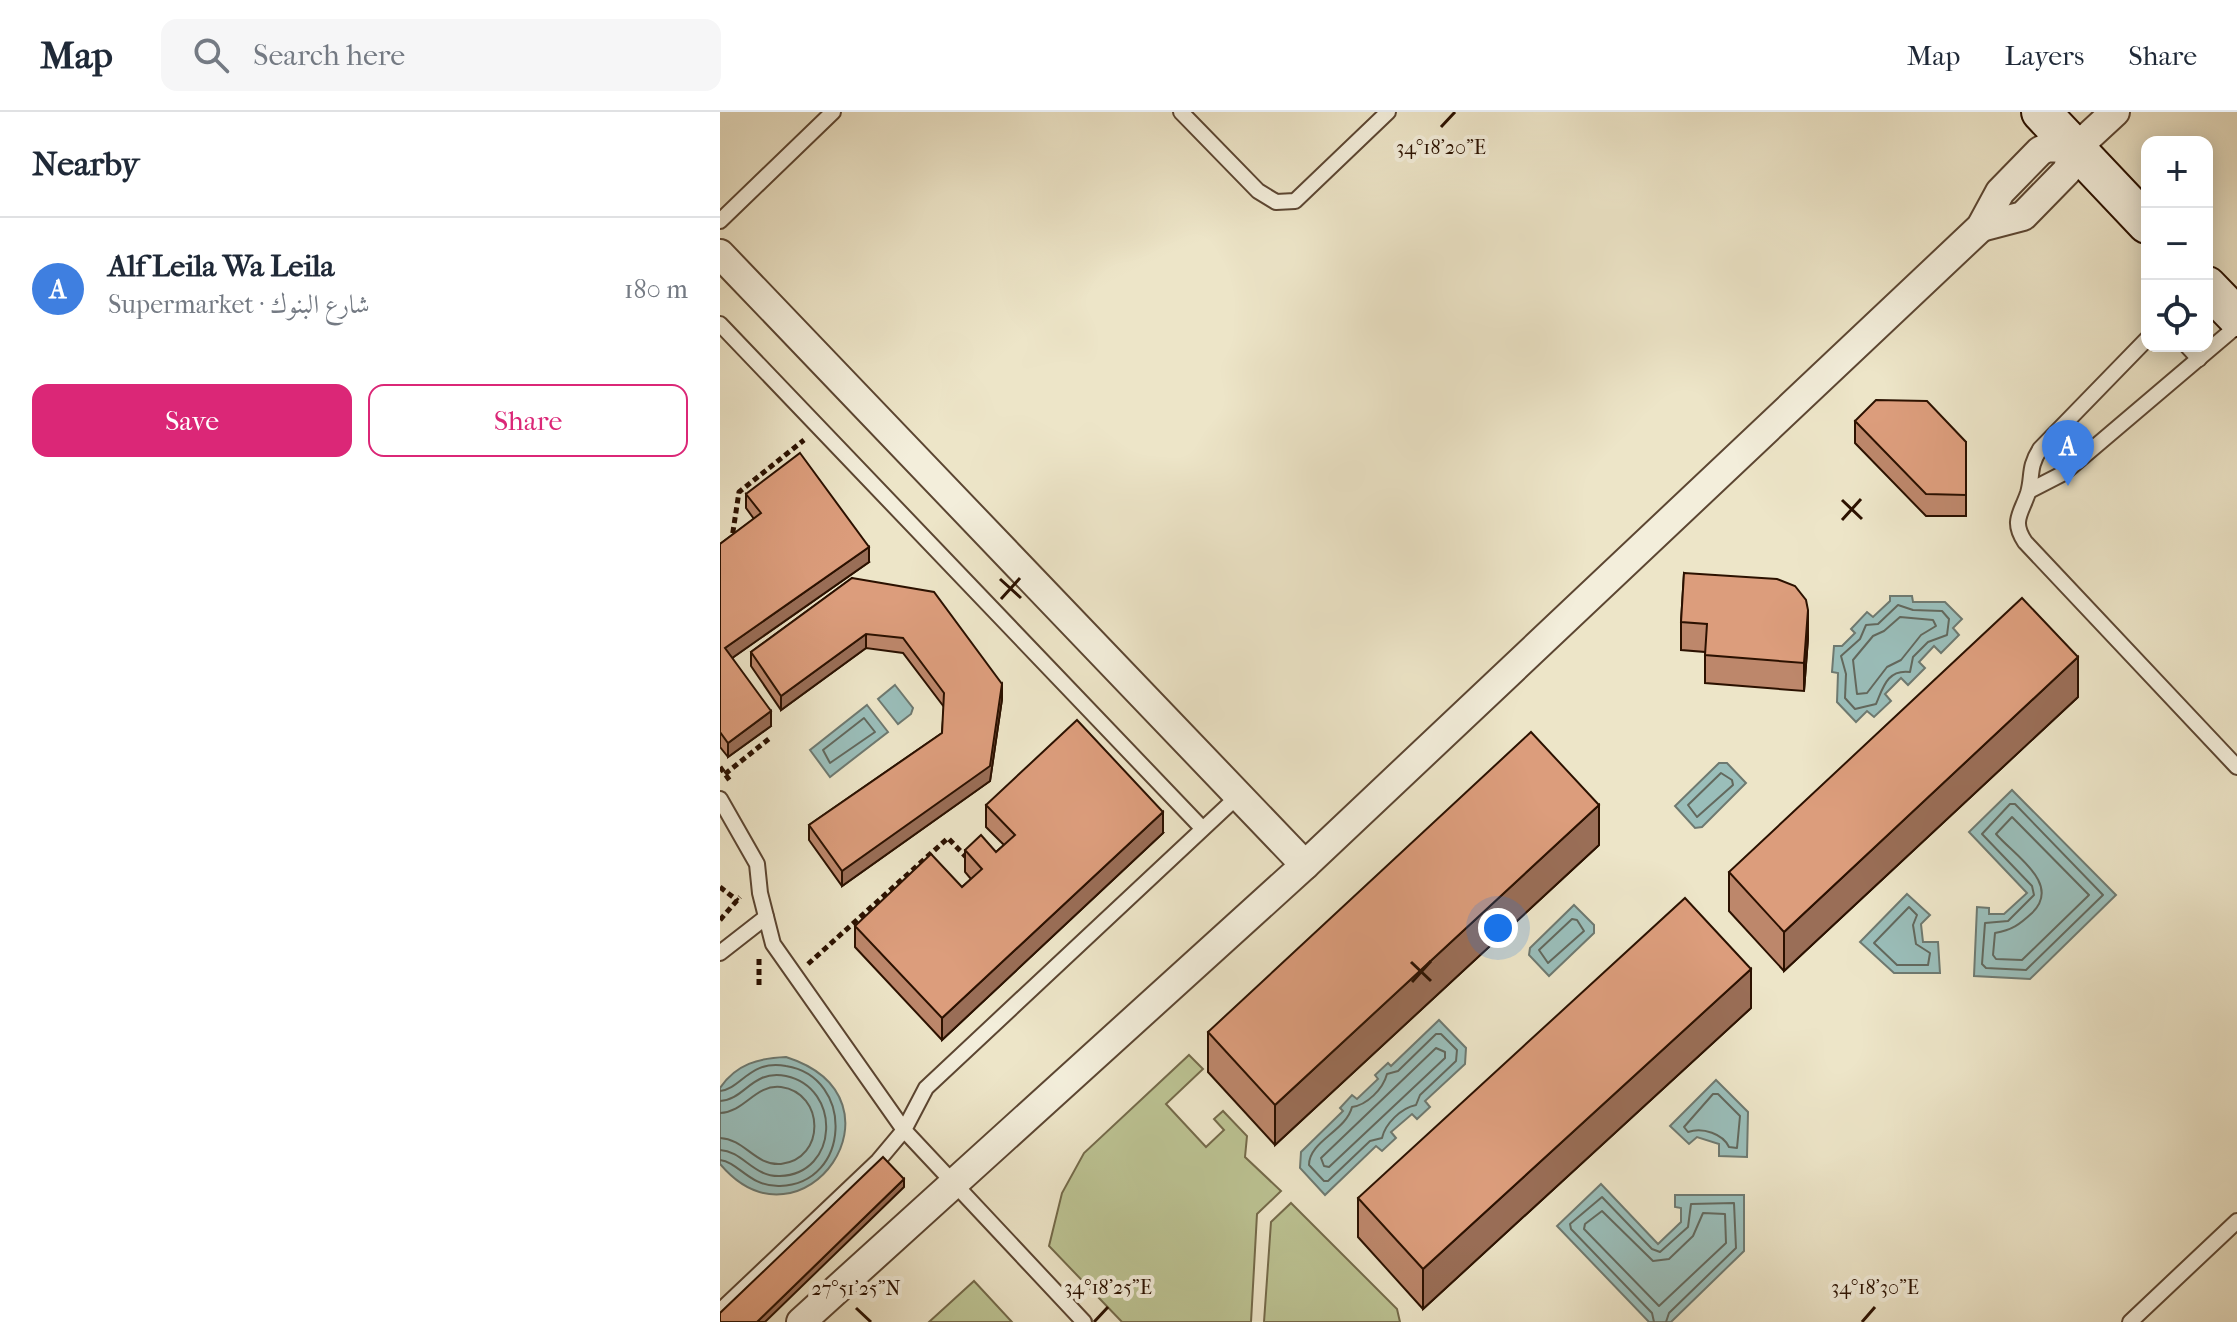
<!DOCTYPE html>
<meta charset="utf-8">
<style>
body{margin:0;font-family:"IM FELL French Canon",Amiri,serif;background:#f6f6f7;color:#1f2937}
.controls{position:absolute;right:24px;top:24px;display:grid;overflow:hidden;border-radius:16px;box-shadow:0 4px 20px #0003}
.controls button{width:72px;height:72px;display:grid;place-items:center;padding:0;border:0;border-bottom:2px solid #e0e1e3;background:#fff;color:#1f2937;font:40px sans-serif}
.you{position:absolute;left:778px;top:816px;width:28px;height:28px;margin:-20px;border:6px solid #fff;border-radius:50%;background:#1a73e8;box-shadow:0 0 0 12px #1a73e833}
.badge{display:grid;place-items:center;width:52px;height:52px;border-radius:50%;background:#db2777;color:#fff;font-size:26px;font-weight:700}
.pin{position:absolute;translate:-50% -66px;filter:drop-shadow(0 2px 4px #0008)}
.pin::after{content:'';position:absolute;top:42px;width:28px;height:24px;background:inherit;clip-path:polygon(0 0,100% 0,50% 100%)}
.list{margin:0;padding:0;list-style:none}
h2{display:flex;justify-content:space-between;align-items:center;height:104px;margin:0;padding:0 32px;font-size:34px}
h2 small{font-size:26px;font-weight:400;color:#747a83}
.list li{display:grid;grid-template-columns:52px 1fr auto;gap:24px;align-items:center;box-sizing:border-box;height:144px;padding:0 32px;border-top:2px solid #e0e1e3}
.list b{display:block;font-size:30px;white-space:nowrap}
.list p{margin:0;font-size:26px;white-space:nowrap;color:#747a83}
.list em{font-size:26px;font-style:normal;color:#747a83}
.actions{display:flex;gap:16px;padding:24px 32px}
.actions a{flex:1;padding:18px 0;border:2px solid #db2777;border-radius:16px;text-align:center;font-size:28px;color:#db2777}
.actions .main{background:#db2777;color:#fff}
.icon{flex:none;width:44px;height:44px;fill:none;stroke:currentColor;stroke-width:2;stroke-linecap:round;stroke-linejoin:round}
.map{position:relative;flex:none;width:1517px;height:1210px;overflow:hidden}
header{display:flex;align-items:center;gap:48px;box-sizing:border-box;height:112px;padding:0 40px;background:#fff;border-bottom:2px solid #e0e1e3}
header strong{font-size:38px}
nav{display:flex;gap:44px;margin-inline-start:auto;font-size:28px}
.search{width:560px;height:72px;background:#f6f6f7;display:flex;align-items:center;gap:20px;box-sizing:border-box;padding:0 28px;border-radius:16px;color:#747a83;font-size:30px}
main{display:flex}
aside{flex:1;background:#fff}
.map>svg:first-child{display:block}
.green{fill:#bcc393;stroke:#746a4a;stroke-width:2}
.water{fill:#9abeba;stroke:#6e7970;stroke-width:2}
.lines{fill:none;stroke-linecap:round;stroke-linejoin:round}
.shore{stroke:#62685d;stroke-width:2}
.service-casing{stroke:#5c4632;stroke-width:18}
.minor-casing{stroke:#5c4632;stroke-width:32}
.secondary-casing{stroke:#2b1100;stroke-width:42}
.path{stroke:#2b1100;stroke-width:5;stroke-dasharray:6 4;stroke-linecap:butt}
.service{stroke:#f3eedb;stroke-width:14}
.minor{stroke:#f3eedb;stroke-width:28}
.secondary{stroke:#f3eedb;stroke-width:38}
.wall{fill:#bd876b;stroke:#2b1100;stroke-width:2}
.shaded-wall{fill:#9a6e57;stroke:#2b1100;stroke-width:2}
.building{fill:#dc9d7c;stroke:#2b1100;stroke-width:2}
.ticks{fill:none;stroke:#2b1100;stroke-width:3}
.ticks-label{font-size:20px;text-anchor:middle;fill:#2b1100;stroke:#f3eedb;stroke-width:8;stroke-linejoin:round;paint-order:stroke}
</style>
<header>
<strong>Map</strong>
<div class="search"><svg class="icon" aria-label="search" viewBox="0 0 24 24"><circle cx="10" cy="10" r="6"/><path d="M15 15l6 6"/></svg>Search here</div>
<nav><a>Map</a><a>Layers</a><a>Share</a></nav>
</header>
<main>
<aside>
<h2>Nearby<small></small></h2>
<ul class="list">
<li><span class="badge" style="background:#3f7fe0">A</span><div><b>Alf Leila Wa Leila</b><p>Supermarket · شارع البنوك</p></div><em>180 m</em></li>
</ul>
<div class="actions"><a class="main">Save</a><a>Share</a></div>
</aside>
<div class="map">
<svg width="1517" height="1210" viewBox="0 0 1517 1210">
<rect width="100%" height="100%" fill="#ede5c8"/>
<filter id="stains"><feTurbulence type="fractalNoise" baseFrequency=".0025" numOctaves="4"/><feColorMatrix values="0 0 0 0 .2 0 0 0 0 .09 0 0 0 0 .02 0 0 0 .5 -.17"/></filter>
<radialGradient id="worn" r=".72"><stop offset=".6" stop-color="#630" stop-opacity="0"/><stop offset="1" stop-color="#630" stop-opacity=".3"/></radialGradient>
<!-- green -->
<g class="green">
<path d="M469,943l14,14 -37,35 40,43 18,-17 -10,-11 9,-8 24,25 -2,21 36,34 -24,23 -6,108h-129l-73,-76 13,-53 22,-40z"/>
<path d="M571,1091l106,106 3,13h-136l7,-100z"/>
<path d="M254,1169l38,41h-83z"/>
</g>
<!-- water -->
<g class="water">
<path d="M1170,484h22l1,6h32l17,17 -9,9 6,7 -18,18 -7,-7 -15,16 6,6 -17,17 -7,-7 -16,16 6,7 -17,16 -7,-6 -11,11 -19,-20 1,-29 -6,-1 2,-26h8l13,-13 -4,-4 16,-17 6,5 17,-16z"/>
<path d="M175,573l18,23 -2,6 -13,10 -20,-25z"/>
<path d="M147,593l21,27 -58,45 -20,-27z"/>
<path d="M999,651h8l19,20 -44,44 -7,1 -20,-22z"/>
<path d="M1292,678l104,105 -86,84 -56,-3 3,-69 12,1v6h15l23,-21 -58,-61z"/>
<path d="M1187,782l23,21 -9,9 2,18h15l2,31h-46l-34,-31z"/>
<path d="M854,793l20,20v8l-45,43 -20,-21 1,-7z"/>
<path d="M719,908l27,28 -1,16 -40,37 5,6 -13,12 -5,-5 -21,18 5,6 -14,13 -6,-5 -51,49 -25,-27 1,-16 42,-41 -3,-3 12,-13 5,4 21,-20 -3,-4 13,-12 3,3z"/>
<path d="M66,945c131,42 16,204 -66,107v-76c16,-24 39,-30 66,-31z"/>
<path d="M996,968l32,32 -1,45 -28,-1v-12l-22,-7 -8,7 -19,-18z"/>
<path d="M881,1072l57,60 23,-22v-14l-6,-1v-12h69v56l-73,71h-22l-92,-96z"/>
</g>
<g class="lines">
<!-- shore -->
<g class="shore">
<path d="M1178,493l15,5 29,1 7,8 -2,16 -19,7 -15,15 -3,15c-23,-3 -27,16 -34,32l-21,5 -10,-11 1,-24 -5,-18 19,-17 6,-14 12,-1z"/>
<path d="M1180,505l33,3 3,6 -15,9 -20,25 -14,7 -20,26 -10,1 -4,-34 20,-24 11,-5z"/>
<path d="M144,606l11,14 -45,31 -7,-13z"/>
<path d="M1001,661l11,7 1,5 -36,32 -9,-12z"/>
<path d="M1290,692h5l88,91 -77,75 -40,-2 -4,-4 3,-41 23,-2 26,-26 -2,-9 -50,-52z"/>
<path d="M1292,705l77,78 -67,65 -26,-1 -3,-4 2,-22c17,-3 24,-8 37,-20 30,-29 -17,-57 -36,-79z"/>
<path d="M1189,795l8,8 -4,10 3,19 14,9 -2,12h-31l-23,-22z"/>
<path d="M852,807l5,1 7,11 -36,32 -9,-13z"/>
<path d="M716,922h5l16,16 -1,11 -36,34 -4,10c-15,3 -31,19 -34,33l-12,3 -42,40h-4l-15,-16c0,-24 37,-34 43,-58 15,-2 31,-18 35,-33l11,-3z"/>
<path d="M716,936l9,4v6l-116,109 -5,-1 -3,-8z"/>
<path d="M0,979c21,-2 30,-32 66,-25 69,11 65,118 -6,120 -31,1 -41,-24 -60,-26"/>
<path d="M993,982h5l22,22 -3,32 -8,-1c-6,-13 -26,-20 -41,-15l-4,-5z"/>
<path d="M0,989c25,-1 32,-32 66,-25 56,12 53,98 -6,100 -27,1 -37,-25 -60,-26"/>
<path d="M0,1001c25,-1 35,-29 61,-26 44,6 45,72 0,77 -26,2 -36,-25 -61,-26"/>
<path d="M882,1099l51,50 16,-2 24,-23 10,-23 22,1 1,29 -67,63 -75,-77 1,-5z"/>
<path d="M934,1210l-2,-9 -81,-84 -1,-5 32,-27 50,52 8,3 28,-25 3,-23 43,-1 2,45 -67,65 -3,9"/>
</g>
<!-- service casing -->
<g class="service-casing">
<g id="service">
<path d="M461,0l77,79 18,11 19,-1 93,-89"/>
<path d="M0,109l113,-109"/>
<path d="M0,212l482,504"/>
<path d="M1427,227l-107,110c-12,19 -7,27 -12,44 -7,21 -17,28 -3,49l212,225"/>
<path d="M1467,234l12,13"/>
<path d="M1309,379l35,-18 173,-147"/>
<path d="M0,687l37,65 3,29 13,51 131,186 -26,31 -158,150"/>
<path d="M0,841l46,-36"/>
<path d="M364,1210l-180,-192 22,-42 311,-291"/>
<path d="M1410,1210l107,-101"/>
</g>
</g>
<!-- minor casing -->
<g class="minor-casing">
<g id="minor">
<path d="M1261,115l42,-11 44,-45 8,-22 40,-37"/>
<path d="M0,142l585,611"/>
<path d="M81,1210l504,-457 676,-638 19,-35 40,-41 8,-4 27,2"/>
</g>
</g>
<!-- secondary casing -->
<g class="secondary-casing">
<g id="secondary">
<path d="M1321,0l106,112"/>
<path d="M1487,174l30,31"/>
</g>
</g>
<!-- path -->
<g class="path">
<path d="M0,435l12,-9 7,-46 65,-52"/>
<path d="M0,655l10,14"/>
<path d="M5,662l45,-36"/>
<path d="M0,775l18,14"/>
<path d="M0,808l20,-23"/>
<path d="M39,847v27"/>
<path d="M88,852l140,-126 20,21"/>
</g>
<!-- service -->
<use href="#service" class="service"/>
<!-- minor -->
<use href="#minor" class="minor"/>
<!-- secondary -->
<use href="#secondary" class="secondary"/>
</g>
<!-- wall -->
<g class="wall">
<path d="M1135,309l111,21v74h-40l-71,-73z"/>
<path d="M26,382l123,68 -137,96 39,68 -43,31 -8,-10v-203l34,-25 -8,-11z"/>
<path d="M964,461l124,65 -4,53 -99,-8v-31l-24,-2v-28z"/>
<path d="M132,466l150,121 -12,82 -148,105 -33,-46v-15l133,-92 2,-26 -41,-54 -37,-5 -85,62 -30,-44v-14z"/>
<path d="M1358,585l-294,274 -55,-60v-39z"/>
<path d="M266,693l177,28 -221,207 -87,-93v-21l107,-39 9,-8 -6,-7v-22l31,2 8,-7 -18,-18z"/>
<path d="M879,733l-324,300 -67,-73v-40z"/>
<path d="M1031,896l-328,301 -65,-72v-39z"/>
</g>
<!-- shaded-wall -->
<g class="shaded-wall">
<path d="M149,435v15l-144,101v-15z"/>
<path d="M1088,498v28l-4,53v-28z"/>
<path d="M146,522v14l-85,62v-14z"/>
<path d="M1358,545v40l-294,274v-39z"/>
<path d="M282,572v15l-12,82 -148,105v-15z"/>
<path d="M51,599v15l-43,31v-14z"/>
<path d="M879,693v40l-324,300v-40z"/>
<path d="M443,700v21l-221,207v-22z"/>
<path d="M1031,857v39l-328,301v-40z"/>
<path d="M184,1067v8l-139,135h-8z"/>
</g>
<!-- building -->
<g class="building">
<path d="M1156,288l51,1 39,41v53l-40,-1 -71,-73z"/>
<path d="M80,341l69,94 -144,101 46,63 -43,32 -8,-11v-188l41,-31 -15,-19z"/>
<path d="M964,461l93,6 18,7 11,14 2,10 -4,53 -99,-8 2,-31 -26,-2z"/>
<path d="M132,466l82,14 68,92 -12,82 -148,105 -33,-46 133,-92 2,-40 -41,-55 -37,-4 -85,62 -30,-44z"/>
<path d="M1302,486l56,59 -294,275 -55,-60z"/>
<path d="M357,608l86,92 -221,206 -87,-92 76,-72 31,33 20,-18 -17,-19 16,-15 15,17 19,-17 -29,-30z"/>
<path d="M811,620l68,73 -324,300 -67,-73z"/>
<path d="M965,786l66,71 -328,300 -65,-71z"/>
<path d="M163,1045l21,22 -147,143h-37v-9z"/>
</g>
<!-- ticks -->
<path class="ticks" d="M721,15l14,-15M1122,388l20,19M1122,408l19,-21M280,467l21,19M281,487l19,-21M691,850l20,19M692,870l19,-21M136,1196l15,14M374,1210l14,-15M1142,1210l13,-15"/>
<g class="ticks-label">
<text x="721" y="42">34°18'20"E</text>
<text x="388" y="1182">34°18'25"E</text>
<text x="1155" y="1182">34°18'30"E</text>
<text x="136" y="1183">27°51'25"N</text>
</g>
<rect width="100%" height="100%" filter="url(#stains)"/>
<rect width="100%" height="100%" fill="url(#worn)"/>
</svg>
<div class="controls">
<button>+</button>
<button>−</button>
<button><svg class="icon" aria-label="locate" viewBox="0 0 24 24"><circle cx="12" cy="12" r="6"/><path d="M12 2v4M12 18v4M2 12h4M18 12h4"/></svg></button>
</div>
<div class="you"></div>
<div class="pin badge" style="left:1348px;top:374px;background:#3f7fe0">A</div>
</div>
</main>
